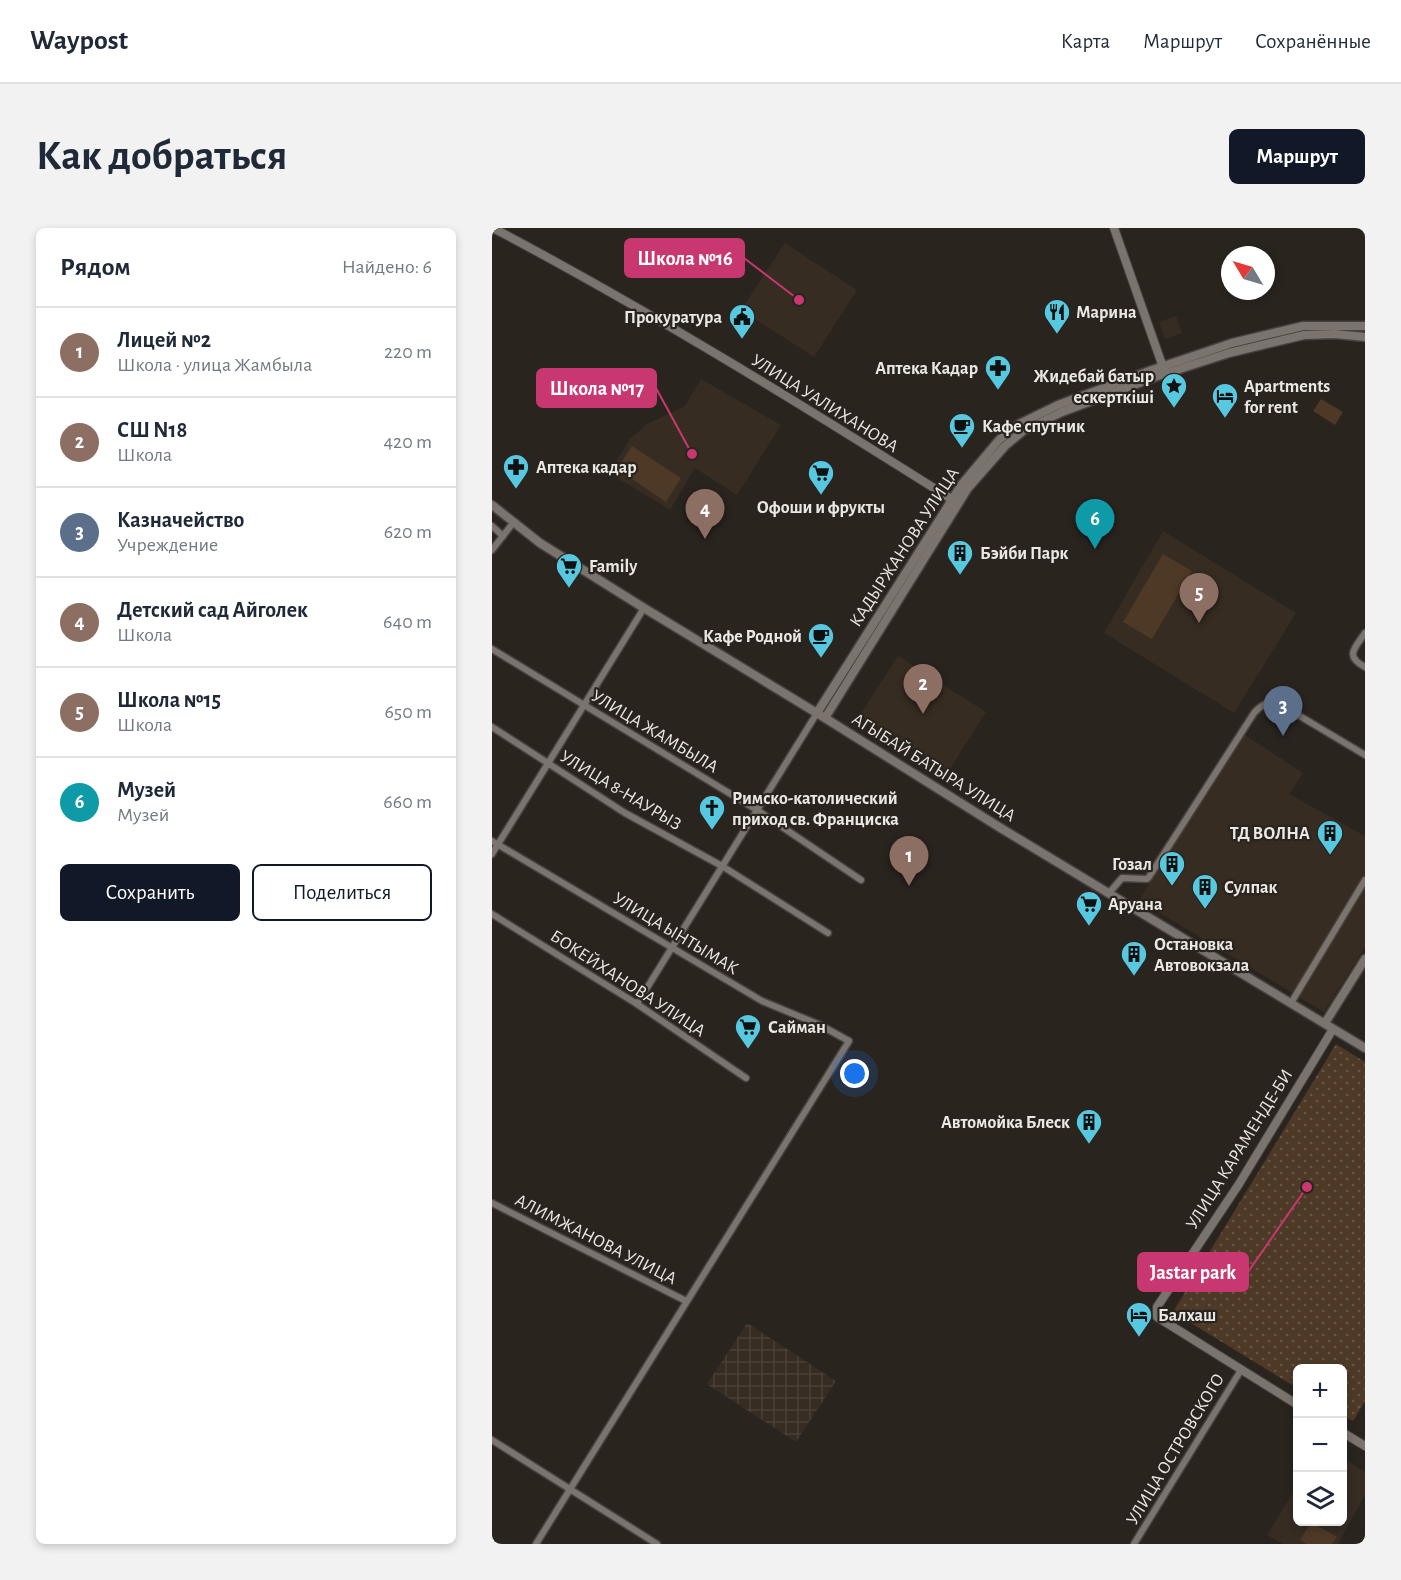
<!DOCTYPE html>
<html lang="ru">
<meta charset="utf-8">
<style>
body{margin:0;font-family:"Alegreya Sans",sans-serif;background:#f2f2f3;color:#1f2937}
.controls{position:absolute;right:18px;bottom:18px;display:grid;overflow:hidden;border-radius:9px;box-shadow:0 3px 9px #0003}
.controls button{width:54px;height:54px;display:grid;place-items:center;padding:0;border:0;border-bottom:2px solid #e0e1e3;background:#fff;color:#1f2937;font:30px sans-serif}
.compass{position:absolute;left:729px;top:18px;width:54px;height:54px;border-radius:50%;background:#fff;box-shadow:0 3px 9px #0003;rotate:308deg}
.you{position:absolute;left:363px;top:846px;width:21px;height:21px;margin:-15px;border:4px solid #fff;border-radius:50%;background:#1a73e8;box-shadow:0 0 0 9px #1a73e833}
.badge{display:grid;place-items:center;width:39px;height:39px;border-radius:50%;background:#111827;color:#fff;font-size:20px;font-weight:700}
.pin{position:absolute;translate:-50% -50px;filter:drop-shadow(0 2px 3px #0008)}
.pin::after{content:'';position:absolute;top:32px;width:21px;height:18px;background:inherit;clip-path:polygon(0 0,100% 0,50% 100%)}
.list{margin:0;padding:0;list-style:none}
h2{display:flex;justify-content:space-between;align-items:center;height:78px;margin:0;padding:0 24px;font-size:26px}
h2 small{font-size:20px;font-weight:400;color:#747a83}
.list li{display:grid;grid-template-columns:39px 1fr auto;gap:18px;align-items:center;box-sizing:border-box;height:90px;padding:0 24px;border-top:2px solid #e0e1e3}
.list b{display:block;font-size:22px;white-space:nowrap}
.list p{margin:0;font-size:20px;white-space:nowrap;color:#747a83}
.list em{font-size:20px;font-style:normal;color:#747a83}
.actions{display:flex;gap:12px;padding:18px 24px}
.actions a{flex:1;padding:14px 0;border:2px solid #111827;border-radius:9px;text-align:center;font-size:21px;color:#111827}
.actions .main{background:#111827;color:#fff}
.icon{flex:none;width:33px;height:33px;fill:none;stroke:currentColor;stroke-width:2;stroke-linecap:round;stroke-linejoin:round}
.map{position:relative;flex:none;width:873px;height:1316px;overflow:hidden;border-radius:9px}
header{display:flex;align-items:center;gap:36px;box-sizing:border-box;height:84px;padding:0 30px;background:#fff;border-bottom:2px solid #e0e1e3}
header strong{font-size:28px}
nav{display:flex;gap:33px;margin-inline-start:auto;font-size:21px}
.intro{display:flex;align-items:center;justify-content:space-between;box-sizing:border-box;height:144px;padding:0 36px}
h1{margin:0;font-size:42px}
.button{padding:15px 27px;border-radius:9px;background:#111827;color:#fff;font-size:21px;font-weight:700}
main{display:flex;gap:36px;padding:0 36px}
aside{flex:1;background:#fff;border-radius:9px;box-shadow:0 3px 9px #0003}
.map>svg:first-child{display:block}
.built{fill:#362c22}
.industrial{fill:url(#industrial-grid)}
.green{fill:url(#green-dots)}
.pitch{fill:#4d3926}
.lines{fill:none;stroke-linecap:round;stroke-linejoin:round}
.minor-casing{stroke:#46413d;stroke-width:9}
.tertiary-casing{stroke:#46413d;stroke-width:10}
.secondary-casing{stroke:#46413d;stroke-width:11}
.minor{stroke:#7b746e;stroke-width:6}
.tertiary{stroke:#7b746e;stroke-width:8}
.secondary{stroke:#7b746e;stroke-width:8}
.labels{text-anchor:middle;stroke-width:4.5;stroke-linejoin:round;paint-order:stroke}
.poi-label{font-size:18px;font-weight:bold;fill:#ebe7e3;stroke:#2a241f;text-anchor:start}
.street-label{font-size:18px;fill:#ebe7e3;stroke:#2a241f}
.leader{fill:none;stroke:#c8376f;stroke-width:2}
.callout-dot{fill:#c8376f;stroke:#2a241f;stroke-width:2}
.callout{fill:#c8376f;stroke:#c8376f;stroke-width:2}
.callout-label{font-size:20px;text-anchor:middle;font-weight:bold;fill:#fff}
</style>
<header>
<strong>Waypost</strong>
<nav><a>Карта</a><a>Маршрут</a><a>Сохранённые</a></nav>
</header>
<div class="intro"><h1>Как добраться</h1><a class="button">Маршрут</a></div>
<main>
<aside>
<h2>Рядом<small>Найдено: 6</small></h2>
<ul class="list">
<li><span class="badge" style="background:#8d6e63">1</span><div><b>Лицей №2</b><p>Школа · улица Жамбыла</p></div><em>220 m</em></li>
<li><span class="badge" style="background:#8d6e63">2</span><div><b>СШ N18</b><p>Школа</p></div><em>420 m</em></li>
<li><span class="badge" style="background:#5c6f8a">3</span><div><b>Казначейство</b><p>Учреждение</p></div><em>620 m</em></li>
<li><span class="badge" style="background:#8d6e63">4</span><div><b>Детский сад Айголек</b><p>Школа</p></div><em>640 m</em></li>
<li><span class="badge" style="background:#8d6e63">5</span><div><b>Школа №15</b><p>Школа</p></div><em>650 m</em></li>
<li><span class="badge" style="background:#0f9aa8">6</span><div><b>Музей</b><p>Музей</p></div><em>660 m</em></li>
</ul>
<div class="actions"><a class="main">Сохранить</a><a>Поделиться</a></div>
</aside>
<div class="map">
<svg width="873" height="1316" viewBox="0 0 873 1316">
<defs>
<pattern id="industrial-grid" width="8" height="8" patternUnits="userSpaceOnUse" patternTransform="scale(1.5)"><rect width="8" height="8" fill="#362c22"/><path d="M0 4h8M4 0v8" fill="none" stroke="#4a4037"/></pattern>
<pattern id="green-dots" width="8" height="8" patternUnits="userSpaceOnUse" patternTransform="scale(1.5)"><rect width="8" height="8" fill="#4d3926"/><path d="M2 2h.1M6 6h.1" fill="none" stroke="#675645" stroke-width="1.8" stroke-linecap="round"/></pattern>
</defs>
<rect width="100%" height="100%" fill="#2a241f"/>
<!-- built -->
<g class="built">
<path d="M293,15l72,47 -43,67 -73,-47z"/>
<path d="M684,88l6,17 -17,6 -6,-17z"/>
<path d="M209,151l80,46 -44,70 -42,-27 -25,42 -61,-37 21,-34 17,-15 38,-18z"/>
<path d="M671,303l133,82 -62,100 -130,-80z"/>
<path d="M406,428l88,56 -38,60 -88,-57z"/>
<path d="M753,507l58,38 -14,21 76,42v111l-41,65 -185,-112z"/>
<path d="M851,1230l22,14v23l-27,49h-55l-16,-9 30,-49 1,36h44z"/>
</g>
<!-- industrial -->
<path class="industrial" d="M255,1095l89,58 -40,61 -89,-58z"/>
<!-- green -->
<path class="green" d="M844,816l29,18v339l-12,20 -10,-6 -1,-47h-44l-1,20 -124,-76z"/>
<!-- pitch -->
<g class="pitch">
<path d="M829,171l22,13 -8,13 -22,-14z"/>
<path d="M140,218l49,32 -15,24 -49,-33z"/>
<path d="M671,326l29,17 -40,68 -29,-17z"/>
<path d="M819,1294l26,15 -5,7h-25l-7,-4z"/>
</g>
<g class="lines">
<!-- minor casing -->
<g class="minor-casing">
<g id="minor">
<path d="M0,298l11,10"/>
<path d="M0,322l21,-27"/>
<path d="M873,405c-10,15 -21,23 0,34"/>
<path d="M0,421l265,161 104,70"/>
<path d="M0,499l133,86 97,53 106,67"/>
<path d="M0,613l270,160 58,24 29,16 -313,503"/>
<path d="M0,626l152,-246"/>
<path d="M617,665l13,-15 25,1 2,-2 105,-164c10,-11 16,-12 29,-7l82,49"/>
<path d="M0,686l145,90 109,74"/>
<path d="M799,775l74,-123"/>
<path d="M145,776l180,-291"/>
<path d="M0,975l194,98"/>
<path d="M0,1212l165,104"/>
<path d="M642,1316l107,-174"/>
</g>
</g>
<!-- tertiary casing -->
<g class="tertiary-casing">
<g id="tertiary">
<path d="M1,0c159,84 311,178 463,274"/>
<path d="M622,0l50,142"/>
<path d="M806,1177l-128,-80 -13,-8v-10l82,-123 94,-155"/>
<path d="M850,1204l23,14"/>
</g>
</g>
<!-- secondary casing -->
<g class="secondary-casing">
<g id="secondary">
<path d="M0,277l48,38 104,65 181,110 174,109 366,221"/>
<path d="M325,485l145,-229 37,-44 20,-16 39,-19 94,-35 80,-27 71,-17h62"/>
<path d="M333,490l143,-230 37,-42 18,-15 39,-19 93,-35 74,-24 75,-18 31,-1 30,3"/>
<path d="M833,795l40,-64"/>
</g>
</g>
<!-- minor -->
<use href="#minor" class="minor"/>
<!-- tertiary -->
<use href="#tertiary" class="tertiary"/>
<!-- secondary -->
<use href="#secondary" class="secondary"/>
</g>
<!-- icons -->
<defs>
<g id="restaurant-pin" transform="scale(1.35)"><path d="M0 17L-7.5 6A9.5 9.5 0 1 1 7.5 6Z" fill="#56c9e1" stroke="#2a241f"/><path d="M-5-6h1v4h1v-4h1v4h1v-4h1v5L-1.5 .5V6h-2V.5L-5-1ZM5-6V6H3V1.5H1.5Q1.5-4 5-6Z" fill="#111"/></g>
<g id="civic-pin" transform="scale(1.35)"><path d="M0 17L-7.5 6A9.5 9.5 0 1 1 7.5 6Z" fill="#56c9e1" stroke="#2a241f"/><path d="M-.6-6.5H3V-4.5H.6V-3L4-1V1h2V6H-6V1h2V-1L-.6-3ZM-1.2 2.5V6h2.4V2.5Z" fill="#111"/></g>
<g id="pharmacy-pin" transform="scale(1.35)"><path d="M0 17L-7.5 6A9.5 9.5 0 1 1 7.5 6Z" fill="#56c9e1" stroke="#2a241f"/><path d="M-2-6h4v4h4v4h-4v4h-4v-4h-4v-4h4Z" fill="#111"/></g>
<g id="sight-pin" transform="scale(1.35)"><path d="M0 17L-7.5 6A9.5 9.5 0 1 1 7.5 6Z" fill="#56c9e1" stroke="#2a241f"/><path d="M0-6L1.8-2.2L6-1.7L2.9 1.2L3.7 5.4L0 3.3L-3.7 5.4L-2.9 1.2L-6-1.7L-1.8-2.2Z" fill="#111"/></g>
<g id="hotel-pin" transform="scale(1.35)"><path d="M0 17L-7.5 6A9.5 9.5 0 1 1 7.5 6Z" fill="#56c9e1" stroke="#2a241f"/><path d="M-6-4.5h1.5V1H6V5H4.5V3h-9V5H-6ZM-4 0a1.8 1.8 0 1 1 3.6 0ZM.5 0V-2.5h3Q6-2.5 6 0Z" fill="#111"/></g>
<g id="cafe-pin" transform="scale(1.35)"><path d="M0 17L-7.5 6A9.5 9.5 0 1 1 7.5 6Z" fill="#56c9e1" stroke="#2a241f"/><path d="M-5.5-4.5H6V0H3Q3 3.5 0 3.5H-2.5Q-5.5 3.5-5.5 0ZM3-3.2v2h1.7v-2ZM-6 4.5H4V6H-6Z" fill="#111"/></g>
<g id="supermarket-pin" transform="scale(1.35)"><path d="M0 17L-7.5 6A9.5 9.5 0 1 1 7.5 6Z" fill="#56c9e1" stroke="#2a241f"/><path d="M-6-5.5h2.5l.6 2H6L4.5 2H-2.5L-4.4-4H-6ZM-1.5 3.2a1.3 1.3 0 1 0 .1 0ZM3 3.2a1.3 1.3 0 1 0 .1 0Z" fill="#111"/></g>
<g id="building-pin" transform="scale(1.35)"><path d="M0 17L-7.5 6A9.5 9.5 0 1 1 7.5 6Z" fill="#56c9e1" stroke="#2a241f"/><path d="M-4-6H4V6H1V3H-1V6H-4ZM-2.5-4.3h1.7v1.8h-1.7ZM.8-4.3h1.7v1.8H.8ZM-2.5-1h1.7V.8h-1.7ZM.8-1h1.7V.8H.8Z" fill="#111"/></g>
<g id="church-pin" transform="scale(1.35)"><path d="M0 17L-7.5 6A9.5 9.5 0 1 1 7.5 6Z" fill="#56c9e1" stroke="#2a241f"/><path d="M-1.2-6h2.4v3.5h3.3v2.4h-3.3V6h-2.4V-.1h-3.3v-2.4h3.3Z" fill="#111"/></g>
</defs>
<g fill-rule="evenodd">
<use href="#restaurant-pin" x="565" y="84"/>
<use href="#civic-pin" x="250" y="89"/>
<use href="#pharmacy-pin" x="506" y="140"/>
<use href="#sight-pin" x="682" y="158"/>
<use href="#hotel-pin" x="733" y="168"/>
<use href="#cafe-pin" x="470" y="198"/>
<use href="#pharmacy-pin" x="24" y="239"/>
<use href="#supermarket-pin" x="329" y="245"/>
<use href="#building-pin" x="468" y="325"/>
<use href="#supermarket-pin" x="77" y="338"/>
<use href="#cafe-pin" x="329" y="408"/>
<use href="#church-pin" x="220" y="580"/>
<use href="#building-pin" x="838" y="605"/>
<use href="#building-pin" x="680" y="636"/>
<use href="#building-pin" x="713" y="659"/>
<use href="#supermarket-pin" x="597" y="676"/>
<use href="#building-pin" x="642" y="726"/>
<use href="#supermarket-pin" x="256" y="799"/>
<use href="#building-pin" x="597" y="894"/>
<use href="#hotel-pin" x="647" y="1087"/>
</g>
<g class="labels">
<!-- poi labels -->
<g class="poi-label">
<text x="584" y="90">Марина</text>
<text x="230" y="95" text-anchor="end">Прокуратура</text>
<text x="486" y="146" text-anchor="end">Аптека Кадар</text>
<text x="662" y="154" text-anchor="end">Жидебай батыр<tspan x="662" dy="21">ескерткіші</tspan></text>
<text x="752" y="164">Apartments<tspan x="752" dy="21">for rent</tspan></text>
<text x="490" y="204">Кафе спутник</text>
<text x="44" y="245">Аптека кадар</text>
<text x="329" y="285" text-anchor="middle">Офоши и фрукты</text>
<text x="488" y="331">Бэйби Парк</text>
<text x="97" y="344">Family</text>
<text x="310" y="414" text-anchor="end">Кафе Родной</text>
<text x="240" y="576">Римско-католический<tspan x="240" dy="21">приход св. Франциска</tspan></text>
<text x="818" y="611" text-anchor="end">ТД ВОЛНА</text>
<text x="660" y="642" text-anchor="end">Гозал</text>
<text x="732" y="665">Сулпак</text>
<text x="616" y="682">Аруана</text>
<text x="662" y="722">Остановка<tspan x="662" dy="21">Автовокзала</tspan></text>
<text x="276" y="805">Сайман</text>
<text x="578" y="900" text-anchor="end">Автомойка Блеск</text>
<text x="666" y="1093">Балхаш</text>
</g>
<!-- street labels -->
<g class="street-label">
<text transform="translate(333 175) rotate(32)" y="6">УЛИЦА УАЛИХАНОВА</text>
<text transform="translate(412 319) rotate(-57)" y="6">КАДЫРЖАНОВА УЛИЦА</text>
<text transform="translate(163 503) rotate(31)" y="6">УЛИЦА ЖАМБЫЛА</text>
<text transform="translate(442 539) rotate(32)" y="6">АГЫБАЙ БАТЫРА УЛИЦА</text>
<text transform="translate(129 562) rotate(31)" y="6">УЛИЦА 8-НАУРЫЗ</text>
<text transform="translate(184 705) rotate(31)" y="6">УЛИЦА ЫНТЫМАК</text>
<text transform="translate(136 755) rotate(33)" y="6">БОКЕЙХАНОВА УЛИЦА</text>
<text transform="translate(747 921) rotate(-58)" y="6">УЛИЦА КАРАМЕНДЕ-БИ</text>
<text transform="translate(104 1011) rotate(27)" y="6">АЛИМЖАНОВА УЛИЦА</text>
<text transform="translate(683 1221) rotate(-59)" y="6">УЛИЦА ОСТРОВСКОГО</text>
</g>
</g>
<!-- callouts -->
<path class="leader" d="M307 72L252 30M200 226L164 160M815 959L756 1044"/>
<g class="callout-dot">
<circle cx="307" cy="72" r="6"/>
<circle cx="200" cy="226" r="6"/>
<circle cx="815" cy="959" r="6"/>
</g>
<g class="callout">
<rect x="133" y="11" width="119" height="38" rx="6"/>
<rect x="45" y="141" width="119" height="38" rx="6"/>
<rect x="646" y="1025" width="110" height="38" rx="6"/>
</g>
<g class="callout-label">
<text x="193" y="37">Школа №16</text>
<text x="105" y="167">Школа №17</text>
<text x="701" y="1051">Jastar park</text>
</g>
</svg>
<div class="controls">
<button>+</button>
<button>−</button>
<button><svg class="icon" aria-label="layers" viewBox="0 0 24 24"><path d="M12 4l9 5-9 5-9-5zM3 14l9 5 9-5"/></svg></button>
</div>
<svg class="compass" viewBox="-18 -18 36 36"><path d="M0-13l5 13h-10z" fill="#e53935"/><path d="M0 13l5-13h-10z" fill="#747a83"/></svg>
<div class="you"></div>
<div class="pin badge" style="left:417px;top:658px;background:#8d6e63">1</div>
<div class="pin badge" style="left:431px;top:486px;background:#8d6e63">2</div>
<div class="pin badge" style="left:791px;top:508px;background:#5c6f8a">3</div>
<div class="pin badge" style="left:213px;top:311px;background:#8d6e63">4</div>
<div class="pin badge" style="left:707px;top:395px;background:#8d6e63">5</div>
<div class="pin badge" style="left:603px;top:321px;background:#0f9aa8">6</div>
</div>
</main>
